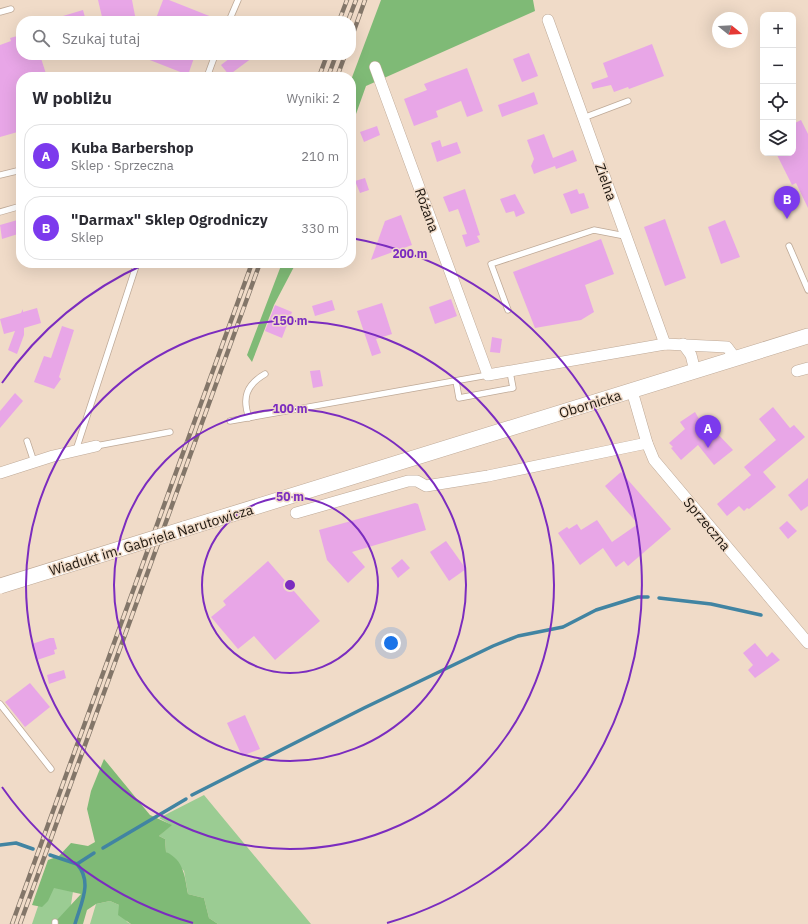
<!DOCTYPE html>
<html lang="pl">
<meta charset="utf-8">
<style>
body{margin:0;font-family:"IBM Plex Sans",sans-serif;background:#f2f2f3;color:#2b2b33}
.controls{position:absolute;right:12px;top:12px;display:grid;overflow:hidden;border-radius:8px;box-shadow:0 4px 16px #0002}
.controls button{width:36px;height:36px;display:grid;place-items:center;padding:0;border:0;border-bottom:1px solid #e1e1e2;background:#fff;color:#2b2b33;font:20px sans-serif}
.compass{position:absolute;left:712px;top:12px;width:36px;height:36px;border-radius:50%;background:#fff;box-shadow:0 4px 16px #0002;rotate:108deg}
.you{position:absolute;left:391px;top:643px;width:14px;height:14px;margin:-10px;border:3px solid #fff;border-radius:50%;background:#1a73e8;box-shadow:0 0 0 6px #1a73e833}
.badge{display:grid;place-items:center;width:26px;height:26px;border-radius:50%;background:#7c3aed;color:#fff;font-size:13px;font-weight:700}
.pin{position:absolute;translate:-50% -33px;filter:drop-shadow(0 1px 2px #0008)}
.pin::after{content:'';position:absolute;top:21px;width:14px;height:12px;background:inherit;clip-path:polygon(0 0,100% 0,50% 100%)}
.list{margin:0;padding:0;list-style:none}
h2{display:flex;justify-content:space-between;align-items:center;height:52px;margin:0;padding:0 16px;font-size:17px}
h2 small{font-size:13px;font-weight:400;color:#7c7c81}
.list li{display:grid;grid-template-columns:26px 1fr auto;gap:12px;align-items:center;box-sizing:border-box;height:64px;margin:0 8px 8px;padding:0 8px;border:1px solid #e1e1e2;border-radius:16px}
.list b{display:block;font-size:15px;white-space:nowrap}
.list p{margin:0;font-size:13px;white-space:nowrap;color:#7c7c81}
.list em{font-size:13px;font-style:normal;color:#7c7c81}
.icon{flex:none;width:22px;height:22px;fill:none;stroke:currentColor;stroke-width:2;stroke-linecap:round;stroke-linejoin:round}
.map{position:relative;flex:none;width:808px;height:924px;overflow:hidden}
.search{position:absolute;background:#fff;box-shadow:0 4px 16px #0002;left:16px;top:16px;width:340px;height:44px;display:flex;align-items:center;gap:10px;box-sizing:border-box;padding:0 14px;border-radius:16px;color:#7c7c81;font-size:15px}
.panel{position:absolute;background:#fff;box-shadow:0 4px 16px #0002;left:16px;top:72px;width:340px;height:196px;border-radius:16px}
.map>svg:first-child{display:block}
.green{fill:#9bcc93}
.forest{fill:#7fba76}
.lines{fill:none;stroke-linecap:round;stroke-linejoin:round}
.stream{stroke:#4184a2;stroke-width:3.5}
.building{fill:#e8a6e7}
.lane-casing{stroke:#bea997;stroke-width:7}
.street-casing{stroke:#bea997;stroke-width:12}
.secondary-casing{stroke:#bea997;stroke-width:16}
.lane{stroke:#fff;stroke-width:5.5}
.street{stroke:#fff;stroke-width:11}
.secondary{stroke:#fff;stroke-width:15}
.rail-casing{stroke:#837669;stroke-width:4.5}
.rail{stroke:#f0dbc8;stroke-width:3;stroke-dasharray:9;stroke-linecap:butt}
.secondary-bridge-casing{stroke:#bea997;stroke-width:16;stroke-linecap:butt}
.secondary-bridge{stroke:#fff;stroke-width:15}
.ring{fill:none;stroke:#7b2cbf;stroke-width:2}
.labels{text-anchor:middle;stroke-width:3;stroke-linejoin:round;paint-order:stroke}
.street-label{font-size:14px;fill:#1e1710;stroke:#f0dbc8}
.centre{fill:#7b2cbf;stroke:#f0dbc8;stroke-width:2}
.ring-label{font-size:12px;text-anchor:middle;font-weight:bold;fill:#7b2cbf;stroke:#f0dbc8;stroke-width:3;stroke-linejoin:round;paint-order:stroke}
</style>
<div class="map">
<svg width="808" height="924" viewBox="0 0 808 924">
<rect width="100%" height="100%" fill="#f0dbc8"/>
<!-- green -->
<g class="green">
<path d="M204,795l107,129h-93l-9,-6 -5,-20 -16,-4 -4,-23 -18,-19 -1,-13 -6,-3 12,-11 -12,-7z"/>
<path d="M48,877l26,8 -6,39h-36z"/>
<path d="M110,901l9,4 8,17 4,2h-41l6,-20z"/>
</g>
<!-- forest -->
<g class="forest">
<path d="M381,0h152l2,11 -169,75 -15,42v-48z"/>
<path d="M282,263h14l-22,42 -22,57 -5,-7z"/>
<path d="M104,759l46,56 22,10 -13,11 6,3 1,13c18,8 19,25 22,42l16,4 5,20 9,6h-87l-13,-9 1,-10 -9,-4 -14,3 -9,6 -4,14h-26v-4l24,-26 -27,-6 -6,13 -6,6 -10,-2 16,-45 11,-4 12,-13 17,3 7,-4 -8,-33 4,-18z"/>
</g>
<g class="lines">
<!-- stream -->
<g class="stream">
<path d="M659,598l52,6 50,11"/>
<path d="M192,795l172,-87 129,-62 25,-10 45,-9 33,-17 42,-13h10"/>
<path d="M0,845l16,-2 17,6"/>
<path d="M103,848l83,-49"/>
<path d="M50,855l27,9 17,-11"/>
<path d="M75,924c6,-21 18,-42 2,-60"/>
</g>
</g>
<!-- building -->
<g class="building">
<path d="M98,0h34l4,21h-33z"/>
<path d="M163,0h6l53,21h-67z"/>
<path d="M83,10l3,11h-33v-2z"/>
<path d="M21,35v20h19l7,22h-26v54l-21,6v-92l11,-4 -1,-3z"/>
<path d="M652,44l12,32 -35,13 -1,-2 -14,5 -3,-7 -18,4 -2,-6 17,-6 -5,-14z"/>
<path d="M529,53l9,23 -16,6 -9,-23z"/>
<path d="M137,55h58l-7,20z"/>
<path d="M234,55h22l-27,20 -8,-10z"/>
<path d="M467,68l16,43 -16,6 -6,-16 -25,10 2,6 -24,9 -10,-27 23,-9 -3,-6z"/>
<path d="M534,92l4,12 -36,13 -4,-12z"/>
<path d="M801,120l7,14v74l-12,-25 -4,2 -16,-32h17v-29z"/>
<path d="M377,126l3,9 -16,7 -4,-10z"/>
<path d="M544,134l9,24 20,-8 4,11 -21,8 -1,-3 -21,8 -3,-8 3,-7 -7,-19z"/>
<path d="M440,140l2,7 15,-5 4,11 -24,9 -6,-19z"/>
<path d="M365,178l4,12 -9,3 -5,-12z"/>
<path d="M465,189l15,46 -3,1 3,6 -14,5 -4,-12 5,-1 -9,-25 -9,3 -6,-15z"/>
<path d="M577,189l2,5 5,-1 5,15 -18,6 -8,-20z"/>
<path d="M515,194l10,19 -9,4 -2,-6 -8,2 -6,-14z"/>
<path d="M401,215l11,30 -41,15 14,-39z"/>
<path d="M21,219v14l-19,6 -2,-14z"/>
<path d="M665,219l21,59 -21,8 -21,-59z"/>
<path d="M725,220l15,37 -19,7 -13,-37z"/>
<path d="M601,239l13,35 -29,11 9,27 -13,8 -46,8 -22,-56z"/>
<path d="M451,299l6,17 -22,8 -6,-17z"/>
<path d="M332,300l3,10 -20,6 -3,-10z"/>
<path d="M382,303l10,31 -16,5 5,14 -9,3 -15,-45z"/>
<path d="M275,305l17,7 -10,26 -17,-7z"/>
<path d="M37,308l4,15 -17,5v7l-7,19 -9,-4 7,-19 -11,3 -4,-15 21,-6 2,-4v3z"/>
<path d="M62,326l12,4 -15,47 2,2 -7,10 -20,-7 10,-26 7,2z"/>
<path d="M492,337l10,2 -2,14 -10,-1z"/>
<path d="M320,370l3,16 -10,2 -3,-17z"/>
<path d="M15,393l8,8 -23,27v-17z"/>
<path d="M773,407l17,21 4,-3 11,12 -42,35 13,15 -27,22 -2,-1 -3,3 -5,-5 -12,10 -10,-12 34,-29 -7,-8 32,-27 -17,-21z"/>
<path d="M695,412l13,22 6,-4 19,20 -19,15 -16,-20 -17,15 -10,-12 2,-1 -4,-4 16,-14 -5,-7z"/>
<path d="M621,472l50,57 -43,37 -4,-5 -8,6 -13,-19 -23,17 -22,-32 9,-6 2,2 8,-5 4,6 16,-10 15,22 26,-18 -33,-38z"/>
<path d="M808,478v28l-7,5 -13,-16z"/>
<path d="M415,503l3,1 8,26 -74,22 13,15 -17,16 -21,-23 -8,-30z"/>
<path d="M787,521l10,10 -9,8 -9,-11z"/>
<path d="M446,541l20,28 -17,12 -19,-29z"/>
<path d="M402,559l8,9 -12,10 -7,-10z"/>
<path d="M268,561l52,60 -45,39 -21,-24 -16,13 -27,-32 15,-12 -3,-4z"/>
<path d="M50,638h4l3,11 -3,1 1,4 -18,6 -5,-16z"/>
<path d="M755,643l12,14 5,-5 8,8 -25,18 -7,-8 5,-5 -10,-12z"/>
<path d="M64,670l2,8 -17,6 -2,-9z"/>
<path d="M30,683l20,24 -25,20 -20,-25z"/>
<path d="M245,715l15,34 -18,7 -15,-33z"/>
</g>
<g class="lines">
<!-- lane casing -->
<g class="lane-casing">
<g id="lane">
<path d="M0,12l11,-3"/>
<path d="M229,21l9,-21"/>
<path d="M207,77l8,-22"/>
<path d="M583,118l45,-17"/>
<path d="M0,175l21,-5"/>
<path d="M0,212l21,-6"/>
<path d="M789,246l19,44"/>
<path d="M508,310l-17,-46 103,-34 31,6"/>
<path d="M456,381l3,17 54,-10 -3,-16"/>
<path d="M249,418c-7,-20 -3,-33 16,-44"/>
<path d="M230,421l258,-46"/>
<path d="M27,441l7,21"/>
<path d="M96,446l74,-14"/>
<path d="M76,450l61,-187"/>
<path d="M0,704l51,65"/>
<path d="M55,924v-2"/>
</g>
</g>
<!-- street casing -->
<g class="street-casing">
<g id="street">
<path d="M548,20l117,324"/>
<path d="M375,67l113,308 177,-31 62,3 9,12"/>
<path d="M683,344l8,11 4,16"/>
<path d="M797,371l11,-3"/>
<path d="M632,391l15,52 7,17 154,183"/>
<path d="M0,473l53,-17 43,-10"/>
<path d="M296,513l112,-32h9l9,5 62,-10 159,-33"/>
</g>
</g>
<!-- secondary casing -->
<g class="secondary-casing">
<path id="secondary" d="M184,529l624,-193"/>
</g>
<!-- lane -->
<use href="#lane" class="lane"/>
<!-- street -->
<use href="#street" class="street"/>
<!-- secondary -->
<use href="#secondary" class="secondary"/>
<!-- rail casing -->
<g class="rail-casing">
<g id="rail">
<path d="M339,21l8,-21"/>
<path d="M348,21l8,-21"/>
<path d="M351,39l14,-39"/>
<path d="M319,77l8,-22"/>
<path d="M328,77l8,-22"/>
<path d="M337,77l8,-22"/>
<path d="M12,924l240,-661"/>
<path d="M20,924l240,-661"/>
</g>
</g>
<!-- rail -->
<use href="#rail" class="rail"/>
<!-- secondary-bridge casing -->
<g class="secondary-bridge-casing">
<path id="secondary-bridge" d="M0,586l184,-57"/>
</g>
<!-- secondary-bridge -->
<use href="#secondary-bridge" class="secondary-bridge"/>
</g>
<!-- distance rings -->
<g class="ring">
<circle cx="290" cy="585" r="88"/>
<circle cx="290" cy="585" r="176"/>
<circle cx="290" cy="585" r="264"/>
<path d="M193 923A352 352 0 0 1 2 787M2 383A352 352 0 0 1 147 263M351 238A352 352 0 0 1 387 923"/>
</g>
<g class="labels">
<!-- street labels -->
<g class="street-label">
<text transform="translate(606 182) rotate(70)" y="5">Zielna</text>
<text transform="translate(427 210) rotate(70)" y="5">Różana</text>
<text transform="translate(590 404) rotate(-17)" y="5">Obornicka</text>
<text transform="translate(707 524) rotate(50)" y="5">Sprzeczna</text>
<text transform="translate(151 540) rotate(-17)" y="5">Wiadukt im. Gabriela Narutowicza</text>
</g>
</g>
<circle cx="290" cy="585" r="6" class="centre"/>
<g class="ring-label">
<text x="410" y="258">200 m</text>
<text x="290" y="325">150 m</text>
<text x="290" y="413">100 m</text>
<text x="290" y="501">50 m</text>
</g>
</svg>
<div class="controls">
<button>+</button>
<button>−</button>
<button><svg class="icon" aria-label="locate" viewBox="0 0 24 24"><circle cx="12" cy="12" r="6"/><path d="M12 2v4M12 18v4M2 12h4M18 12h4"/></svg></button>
<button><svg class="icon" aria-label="layers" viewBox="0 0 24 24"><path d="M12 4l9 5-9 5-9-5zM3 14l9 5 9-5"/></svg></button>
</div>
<svg class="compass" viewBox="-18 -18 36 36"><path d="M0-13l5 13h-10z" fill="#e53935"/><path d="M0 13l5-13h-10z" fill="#7c7c81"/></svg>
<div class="you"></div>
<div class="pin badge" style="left:708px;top:448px">A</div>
<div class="pin badge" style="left:787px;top:219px">B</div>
<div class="search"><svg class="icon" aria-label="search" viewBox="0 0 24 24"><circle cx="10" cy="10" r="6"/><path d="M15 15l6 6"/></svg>Szukaj tutaj</div>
<section class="panel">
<h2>W pobliżu<small>Wyniki: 2</small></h2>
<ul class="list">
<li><span class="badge">A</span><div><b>Kuba Barbershop</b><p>Sklep · Sprzeczna</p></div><em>210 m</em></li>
<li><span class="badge">B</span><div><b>&quot;Darmax&quot; Sklep Ogrodniczy</b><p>Sklep</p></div><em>330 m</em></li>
</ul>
</section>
</div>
